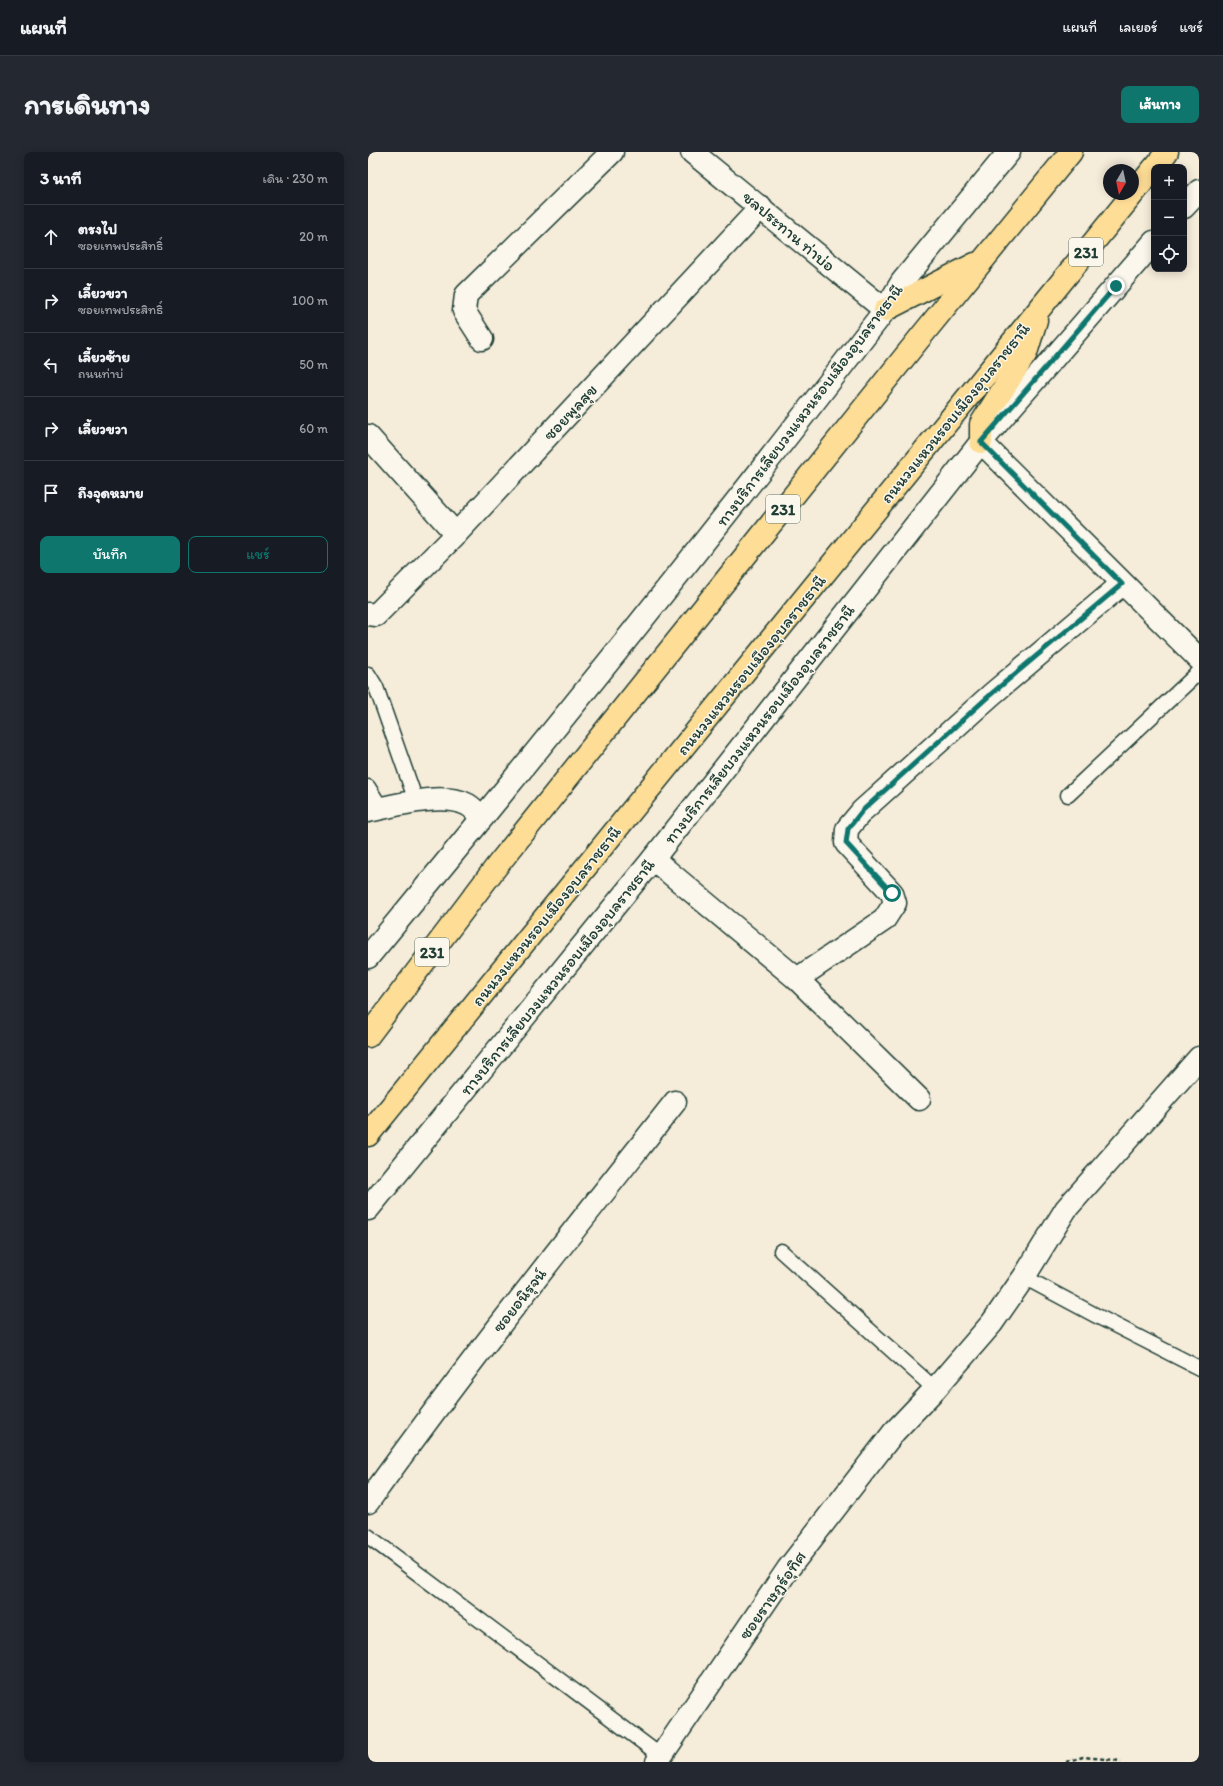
<!DOCTYPE html>
<html lang="th">
<meta charset="utf-8">
<style>
body{margin:0;font-family:Itim,"Playpen Sans Thai",sans-serif;background:#242831;color:#f1f3f6}
.controls{position:absolute;right:12px;top:12px;display:grid;overflow:hidden;border-radius:8px;box-shadow:0 2px 10px #0003}
.controls button{width:36px;height:36px;display:grid;place-items:center;padding:0;border:0;border-bottom:1px solid #363941;background:#171b24;color:#f1f3f6;font:20px sans-serif}
.compass{position:absolute;left:735px;top:12px;width:36px;height:36px;border-radius:50%;background:#171b24;box-shadow:0 2px 10px #0003;rotate:189deg}
.stop{position:absolute;width:12px;height:12px;margin:-9px;border:3px solid #0f766e;border-radius:50%;background:#fff}
.stop.end{background:#0f766e;border-color:#fff;box-shadow:0 1px 4px #0008}
.list{margin:0;padding:0;list-style:none}
h2{display:flex;justify-content:space-between;align-items:center;height:52px;margin:0;padding:0 16px;font-size:17px}
h2 small{font-size:13px;font-weight:400;color:#9ea1a6}
.list li{display:grid;grid-template-columns:26px 1fr auto;gap:12px;align-items:center;box-sizing:border-box;height:64px;padding:0 16px;border-top:1px solid #363941}
.list b{display:block;font-size:15px;white-space:nowrap}
.list p{margin:0;font-size:13px;white-space:nowrap;color:#9ea1a6}
.list em{font-size:13px;font-style:normal;color:#9ea1a6}
.actions{display:flex;gap:8px;padding:12px 16px}
.actions a{flex:1;padding:9px 0;border:1px solid #0f766e;border-radius:8px;text-align:center;font-size:14px;color:#0f766e}
.actions .main{background:#0f766e;color:#fff}
.icon{flex:none;width:22px;height:22px;fill:none;stroke:currentColor;stroke-width:2;stroke-linecap:round;stroke-linejoin:round}
.map{position:relative;flex:none;width:831px;height:1610px;overflow:hidden;border-radius:8px}
header{display:flex;align-items:center;gap:24px;box-sizing:border-box;height:56px;padding:0 20px;background:#171b24;border-bottom:1px solid #363941}
header strong{font-size:19px}
nav{display:flex;gap:22px;margin-inline-start:auto;font-size:14px}
.intro{display:flex;align-items:center;justify-content:space-between;box-sizing:border-box;height:96px;padding:0 24px}
h1{margin:0;font-size:28px}
.button{padding:10px 18px;border-radius:8px;background:#0f766e;color:#fff;font-size:14px;font-weight:700}
main{display:flex;gap:24px;padding:0 24px}
aside{flex:1;background:#171b24;border-radius:8px;box-shadow:0 2px 10px #0003}
.map>svg:first-child{display:block}
.lines{fill:none;stroke-linecap:round;stroke-linejoin:round}
.lane-casing{stroke:#1f3d34;stroke-width:17}
.street-casing{stroke:#1f3d34;stroke-width:25}
.secondary-casing{stroke:#1f3d34;stroke-width:25}
.highway-casing{stroke:#1f3d34;stroke-width:25}
.path{stroke:#1f3d34;stroke-width:2.5;stroke-dasharray:4 3;stroke-linecap:butt}
.lane{stroke:#fbf7ec;stroke-width:14}
.street{stroke:#fbf7ec;stroke-width:22}
.secondary{stroke:#fbf7ec;stroke-width:22}
.highway{stroke:#fedd96;stroke-width:22}
.route{stroke:#0f766e;stroke-width:5}
.labels{text-anchor:middle;stroke-width:3;stroke-linejoin:round;paint-order:stroke}
.shield{fill:#fbf7ec;stroke:#61756b;stroke-width:1}
.shield-label{font-size:16px;font-weight:bold;fill:#1f3d34}
.street-label{font-size:17px;fill:#1f3d34;stroke:#fbf7ec}
</style>
<header>
<strong>แผนที่</strong>
<nav><a>แผนที่</a><a>เลเยอร์</a><a>แชร์</a></nav>
</header>
<div class="intro"><h1>การเดินทาง</h1><a class="button">เส้นทาง</a></div>
<main>
<aside>
<h2>3 นาที<small>เดิน · 230 m</small></h2>
<ul class="list">
<li><svg class="icon" aria-label="ahead" viewBox="0 0 24 24"><path d="M12 20V5M6 11l6-6 6 6"/></svg><div><b>ตรงไป</b><p>ซอยเทพประสิทธิ์</p></div><em>20 m</em></li>
<li><svg class="icon" aria-label="right" viewBox="0 0 24 24"><path d="M7 20v-9h11M14 6l5 5-5 5"/></svg><div><b>เลี้ยวขวา</b><p>ซอยเทพประสิทธิ์</p></div><em>100 m</em></li>
<li><svg class="icon" aria-label="left" viewBox="0 0 24 24"><path d="M17 20v-9H6M10 6l-5 5 5 5"/></svg><div><b>เลี้ยวซ้าย</b><p>ถนนท่าบ่</p></div><em>50 m</em></li>
<li><svg class="icon" aria-label="right" viewBox="0 0 24 24"><path d="M7 20v-9h11M14 6l5 5-5 5"/></svg><div><b>เลี้ยวขวา</b></div><em>60 m</em></li>
<li><svg class="icon" aria-label="arrive" viewBox="0 0 24 24"><path d="M6 21V4h12l-3 4 3 4H6"/></svg><div><b>ถึงจุดหมาย</b></div></li>
</ul>
<div class="actions"><a class="main">บันทึก</a><a>แชร์</a></div>
</aside>
<div class="map">
<svg width="831" height="1610" viewBox="0 0 831 1610">
<rect width="100%" height="100%" fill="#f6ecda"/>
<filter id="ink" filterUnits="userSpaceOnUse"><feTurbulence type="fractalNoise" baseFrequency=".025" numOctaves="2"/><feDisplacementMap in="SourceGraphic" scale="8" xChannelSelector="R" yChannelSelector="G"/><feConvolveMatrix kernelMatrix="1 2 1 2 8 2 1 2 1" color-interpolation-filters="sRGB"/></filter>
<g filter="url(#ink)">
<g class="lines">
<!-- lane casing -->
<g class="lane-casing">
<g id="lane">
<path d="M0,522l8,13 40,114"/>
<path d="M0,635l13,21"/>
<path d="M700,643l131,-123"/>
<path d="M413,1099l154,138"/>
<path d="M656,1125l71,38 104,53"/>
<path d="M0,1384l293,220"/>
</g>
</g>
<!-- street casing -->
<g class="street-casing">
<g id="street">
<path d="M114,187l-18,-28 2,-16 146,-143"/>
<path d="M0,284l88,98"/>
<path d="M613,290l218,217"/>
<path d="M0,462l8,1 80,-81 305,-327"/>
<path d="M0,659c25,-5 75,-19 98,-7 6,2 12,10 16,14"/>
<path d="M285,707l144,120 122,120"/>
<path d="M429,827l87,-59 11,-17 -3,-10 -46,-50 1,-14 15,-18 129,-116 131,-111"/>
<path d="M0,1350c98,-137 203,-268 307,-400"/>
<path d="M289,1610l131,-193 106,-137 41,-43 57,-66 32,-46 42,-68 133,-151"/>
</g>
</g>
<!-- secondary casing -->
<g class="secondary-casing">
<g id="secondary">
<path d="M324,0l193,158"/>
<path d="M816,55l15,-16"/>
<path d="M0,805c176,-213 349,-428 517,-647l17,-28 107,-130"/>
<path d="M0,1057l285,-350 328,-417 173,-200"/>
</g>
</g>
<!-- highway casing -->
<g class="highway-casing">
<g id="highway">
<path d="M787,15l12,-15"/>
<path d="M517,158l90,-46"/>
<path d="M613,290v-18l45,-71 10,-33"/>
<path d="M0,884l128,-169 427,-533 148,-182"/>
<path d="M0,983l786,-967"/>
</g>
</g>
<!-- path -->
<path class="path" d="M698,1610l17,-5 32,3 6,2"/>
<!-- lane -->
<use href="#lane" class="lane"/>
<!-- street -->
<use href="#street" class="street"/>
<!-- secondary -->
<use href="#secondary" class="secondary"/>
<!-- highway -->
<use href="#highway" class="highway"/>
</g>
</g>
<g class="lines" filter="url(#ink)">
<!-- route -->
<path class="route" d="M524,741l-46,-50 2,-14 14,-18 128,-116 132,-111 -141,-142 135,-156"/>
</g>
<g class="labels">
<!-- shield labels -->
<g class="shield">
<rect x="701" y="86" width="34" height="28" rx="3"/>
<rect x="398" y="343" width="34" height="28" rx="3"/>
<rect x="47" y="786" width="34" height="28" rx="3"/>
</g>
<g class="shield-label">
<text x="718" y="106">231</text>
<text x="415" y="363">231</text>
<text x="64" y="806">231</text>
</g>
<!-- street labels -->
<g class="street-label">
<text transform="translate(421 79) rotate(40)" y="6">ชลประทาน ท่าบ่อ</text>
<text transform="translate(441 253) rotate(-53)" y="6">ทางบริการเลียบวงแหวนรอบเมืองอุบลราชธานี</text>
<text transform="translate(202 260) rotate(-47)" y="6">ซอยพูลสุข</text>
<text transform="translate(587 261) rotate(-51)" y="6">ถนนวงแหวนรอบเมืองอุบลราชธานี</text>
<text transform="translate(383 513) rotate(-51)" y="6">ถนนวงแหวนรอบเมืองอุบลราชธานี</text>
<text transform="translate(391 572) rotate(-52)" y="6">ทางบริการเลียบวงแหวนรอบเมืองอุบลราชธานี</text>
<text transform="translate(178 764) rotate(-51)" y="6">ถนนวงแหวนรอบเมืองอุบลราชธานี</text>
<text transform="translate(189 825) rotate(-51)" y="6">ทางบริการเลียบวงแหวนรอบเมืองอุบลราชธานี</text>
<text transform="translate(151 1148) rotate(-52)" y="6">ซอยอนิรุจน์</text>
<text transform="translate(404 1443) rotate(-55)" y="6">ซอยราษฎร์อุทิศ</text>
</g>
</g>
</svg>
<div class="controls">
<button>+</button>
<button>−</button>
<button><svg class="icon" aria-label="locate" viewBox="0 0 24 24"><circle cx="12" cy="12" r="6"/><path d="M12 2v4M12 18v4M2 12h4M18 12h4"/></svg></button>
</div>
<svg class="compass" viewBox="-18 -18 36 36"><path d="M0-13l5 13h-10z" fill="#e53935"/><path d="M0 13l5-13h-10z" fill="#9ea1a6"/></svg>
<div class="stop" style="left:524px;top:741px"></div>
<div class="stop end" style="left:748px;top:134px"></div>
</div>
</main>
